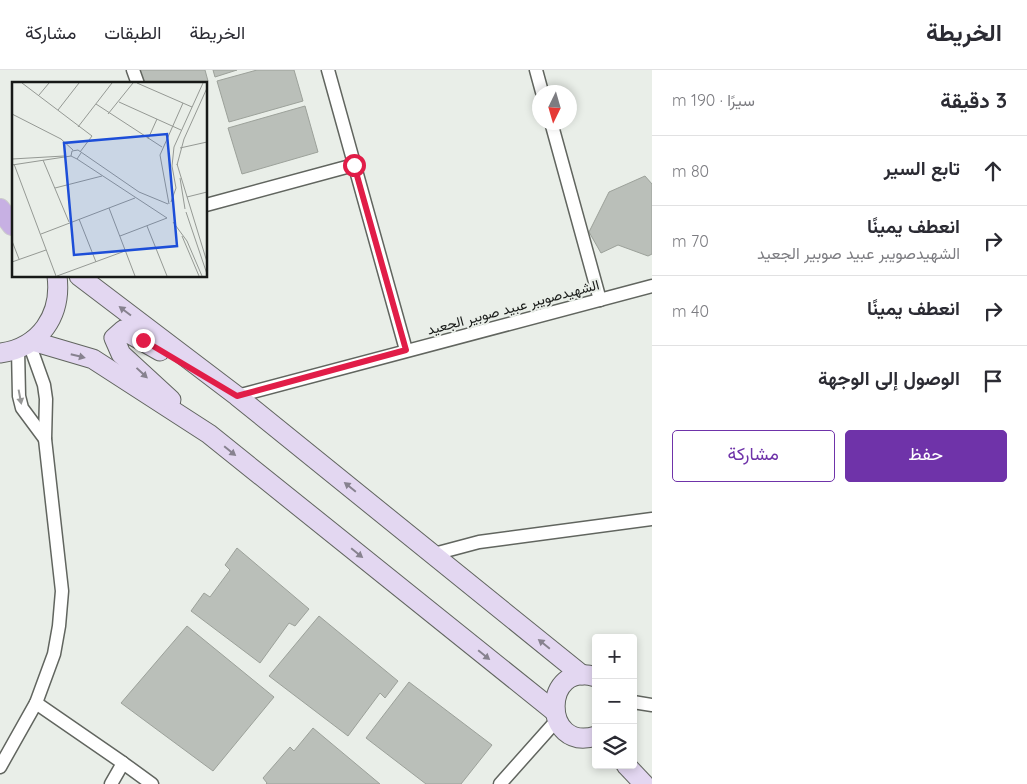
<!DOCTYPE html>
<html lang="ar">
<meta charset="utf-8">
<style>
body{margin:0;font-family:Quicksand,Vazirmatn,sans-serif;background:#f2f2f3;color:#2b2b33;direction:rtl}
.controls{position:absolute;right:15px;bottom:15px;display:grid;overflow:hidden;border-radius:5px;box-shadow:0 2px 8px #0003}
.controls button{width:45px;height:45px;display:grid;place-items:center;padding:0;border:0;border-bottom:1px solid #e1e1e2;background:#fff;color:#2b2b33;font:25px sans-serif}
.compass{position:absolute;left:532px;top:15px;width:45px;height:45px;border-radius:50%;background:#fff;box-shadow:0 2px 8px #0003;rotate:185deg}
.stop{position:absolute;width:15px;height:15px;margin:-11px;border:4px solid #e11d48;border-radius:50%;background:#fff}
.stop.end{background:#e11d48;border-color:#fff;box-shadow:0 1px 5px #0008}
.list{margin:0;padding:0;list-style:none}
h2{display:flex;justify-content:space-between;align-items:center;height:65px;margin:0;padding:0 20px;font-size:21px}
h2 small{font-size:16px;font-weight:400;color:#7c7c81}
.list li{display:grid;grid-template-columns:32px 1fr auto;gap:15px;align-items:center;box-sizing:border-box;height:70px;padding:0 20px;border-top:1px solid #e1e1e2}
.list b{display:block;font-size:19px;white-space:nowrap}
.list p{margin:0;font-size:16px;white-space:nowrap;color:#7c7c81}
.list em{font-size:16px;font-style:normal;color:#7c7c81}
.actions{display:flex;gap:10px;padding:15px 20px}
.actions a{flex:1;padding:11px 0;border:1px solid #6f33a9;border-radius:5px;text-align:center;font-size:18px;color:#6f33a9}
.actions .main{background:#6f33a9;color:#fff}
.icon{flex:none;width:28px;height:28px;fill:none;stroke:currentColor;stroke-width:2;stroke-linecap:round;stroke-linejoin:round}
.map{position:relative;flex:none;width:652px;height:714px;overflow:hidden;direction:ltr}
header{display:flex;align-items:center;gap:30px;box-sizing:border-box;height:70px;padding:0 25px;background:#fff;border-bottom:1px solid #e1e1e2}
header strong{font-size:24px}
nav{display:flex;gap:28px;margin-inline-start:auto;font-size:18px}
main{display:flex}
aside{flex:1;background:#fff}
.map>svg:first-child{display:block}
.building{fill:#babfb9;stroke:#9ca19a}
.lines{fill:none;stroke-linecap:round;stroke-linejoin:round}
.street-casing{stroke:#61655f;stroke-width:15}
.secondary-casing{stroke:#61655f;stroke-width:21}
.primary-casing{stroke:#ccc;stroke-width:22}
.street{stroke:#fff;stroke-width:12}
.secondary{stroke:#e3d7f1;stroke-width:19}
.primary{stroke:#c7b0e3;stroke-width:20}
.oneway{fill:#87828f}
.oneway2{fill:#979897}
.route{stroke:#e11d48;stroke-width:6}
.labels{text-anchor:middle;stroke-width:4;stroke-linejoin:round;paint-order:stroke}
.street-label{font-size:14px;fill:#171917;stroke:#e9eee8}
.inset-road{fill:none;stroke:#959994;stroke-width:1}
.view{fill:#1d4ed8;fill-opacity:0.15;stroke:#1d4ed8;stroke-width:2.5}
.inset-edge{fill:none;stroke:#171917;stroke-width:2.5}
</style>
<header>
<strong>الخريطة</strong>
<nav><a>الخريطة</a><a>الطبقات</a><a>مشاركة</a></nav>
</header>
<main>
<aside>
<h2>3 دقيقة<small>سيرًا · 190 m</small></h2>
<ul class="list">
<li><svg class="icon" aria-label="ahead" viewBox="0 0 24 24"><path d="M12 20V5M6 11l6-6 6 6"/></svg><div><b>تابع السير</b></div><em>80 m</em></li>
<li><svg class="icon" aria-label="right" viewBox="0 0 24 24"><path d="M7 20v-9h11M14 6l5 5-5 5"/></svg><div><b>انعطف يمينًا</b><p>الشهيدصويبر عبيد صوبير الجعيد</p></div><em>70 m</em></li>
<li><svg class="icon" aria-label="right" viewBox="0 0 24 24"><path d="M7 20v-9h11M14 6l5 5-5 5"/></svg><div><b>انعطف يمينًا</b></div><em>40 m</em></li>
<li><svg class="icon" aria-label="arrive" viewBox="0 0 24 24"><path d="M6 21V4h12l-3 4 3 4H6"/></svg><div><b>الوصول إلى الوجهة</b></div></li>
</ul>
<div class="actions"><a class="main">حفظ</a><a>مشاركة</a></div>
</aside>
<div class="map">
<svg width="652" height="714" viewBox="0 0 652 714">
<rect width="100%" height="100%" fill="#e9eee8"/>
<!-- building -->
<g class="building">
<path d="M138,0h67l3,11 -11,3h-54z"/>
<path d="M213,0h24l-22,7z"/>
<path d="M257,0h37l9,31 -74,21 -12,-41z"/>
<path d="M305,36l13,46 -76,22 -14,-46z"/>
<path d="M645,106l7,8v70l-4,2 -30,-11 -17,8 -12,-21 20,-40z"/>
<path d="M237,478l72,61 -14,17 -6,-3 -29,40 -69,-52 13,-18 6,4 20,-27 -5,-5z"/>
<path d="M319,546l79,65 -13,17 -5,-5 -32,43 -79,-60z"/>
<path d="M187,556l87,71 -61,74 -92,-68z"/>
<path d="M409,612l83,63 -31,39h-35l-60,-46z"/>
<path d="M313,658l67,56h-114l1,-1 -4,-5 27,-31 4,4z"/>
</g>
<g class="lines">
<!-- street casing -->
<g class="street-casing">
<g id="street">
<path d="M133,0l5,14"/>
<path d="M328,0l78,280"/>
<path d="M536,0l6,22"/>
<path d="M551,52l49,178"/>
<path d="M206,135l148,-40"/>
<path d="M18,279l1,47 3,12 23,31"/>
<path d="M237,326l415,-110"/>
<path d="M434,484l45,-12 173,-23"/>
<path d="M633,632l19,3"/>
<path d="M36,633l87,60 29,21"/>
<path d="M0,697l36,-64 18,-49 5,-28 3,-35 -17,-152 1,-40 -2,-14 -15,-42"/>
<path d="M111,714l12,-21"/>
<path d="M500,714l57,-64"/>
</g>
</g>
<!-- secondary casing -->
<g class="secondary-casing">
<g id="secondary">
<path d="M79,206l158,120 345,279"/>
<path d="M32,271l61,18 116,75 345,277"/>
<path d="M160,281l-37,-21 -9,8 7,16 50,46"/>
<path d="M0,283c40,-5 62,-38 57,-77"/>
<path d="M596,607c-54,-18 -55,76 0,59"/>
<path d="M626,695l18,19"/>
</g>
</g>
<!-- primary casing -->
<g class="primary-casing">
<path id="primary" d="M0,139l12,16"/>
</g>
<!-- street -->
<use href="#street" class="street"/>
<!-- secondary -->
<use href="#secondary" class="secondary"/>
<!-- primary -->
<use href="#primary" class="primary"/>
</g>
<!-- one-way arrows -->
<defs><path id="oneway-solid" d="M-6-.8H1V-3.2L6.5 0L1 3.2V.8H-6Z" transform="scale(1.25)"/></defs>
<g class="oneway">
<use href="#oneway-solid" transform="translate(125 241) rotate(-143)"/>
<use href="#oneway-solid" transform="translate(78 286) rotate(14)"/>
<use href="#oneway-solid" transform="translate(142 303) rotate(43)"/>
<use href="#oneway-solid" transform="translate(230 381) rotate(39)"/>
<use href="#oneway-solid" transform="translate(350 417) rotate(-141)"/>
<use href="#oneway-solid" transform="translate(357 483) rotate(39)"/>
<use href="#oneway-solid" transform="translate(544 574) rotate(-141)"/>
<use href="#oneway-solid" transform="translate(484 585) rotate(39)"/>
</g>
<use class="oneway2" href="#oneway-solid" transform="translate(20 327) rotate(79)"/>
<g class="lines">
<!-- route -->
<path class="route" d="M143,270l94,56 169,-46 -52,-185"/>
</g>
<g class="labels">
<!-- street labels -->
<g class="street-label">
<text transform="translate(513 237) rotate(-15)" y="5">الشهيدصويبر عبيد صوبير الجعيد</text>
</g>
</g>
<!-- overview -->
<g transform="translate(12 12)">
<rect width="195" height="195" fill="#e9eee8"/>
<path class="inset-road" d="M10,1l70,53 -12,16M125,1l55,24M27,13l10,-12M107,20l62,28M84,22l66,43M46,28l21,-27M0,32l49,25 12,11M96,32l25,-31M66,45l34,-44M136,57l9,-20M168,66l27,-6M69,71l-4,6 -6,-3 1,-5 6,-1 61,42 29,12M0,77l52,-3M65,77l90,59M31,78l26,62M2,82l42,112M165,82l30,98M0,83l59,-9M165,83l7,-26 23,-51M168,96l5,31M43,106l47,-12M175,115l20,-5M159,120l5,-14 -4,-22 2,-19 29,-64M157,122l-9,-49 23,-52M97,126l26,68M174,130l21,62M67,137l17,43M161,140l14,19 15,35M135,144l20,50M29,152l94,-36M108,154l47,-18M170,154l17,40M0,159l7,18M0,180l34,-12M45,194l68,-25"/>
<path class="view" d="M155,52l10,112 -103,9 -10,-112z"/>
<rect width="195" height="195" class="inset-edge"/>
</g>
</svg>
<div class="controls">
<button>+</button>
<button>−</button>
<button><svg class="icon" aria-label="layers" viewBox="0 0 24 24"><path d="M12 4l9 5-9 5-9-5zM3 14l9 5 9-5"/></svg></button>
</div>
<svg class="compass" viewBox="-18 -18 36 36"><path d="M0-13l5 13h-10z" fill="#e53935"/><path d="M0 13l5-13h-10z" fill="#7c7c81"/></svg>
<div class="stop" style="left:354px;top:95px"></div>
<div class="stop end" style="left:143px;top:270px"></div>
</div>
</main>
